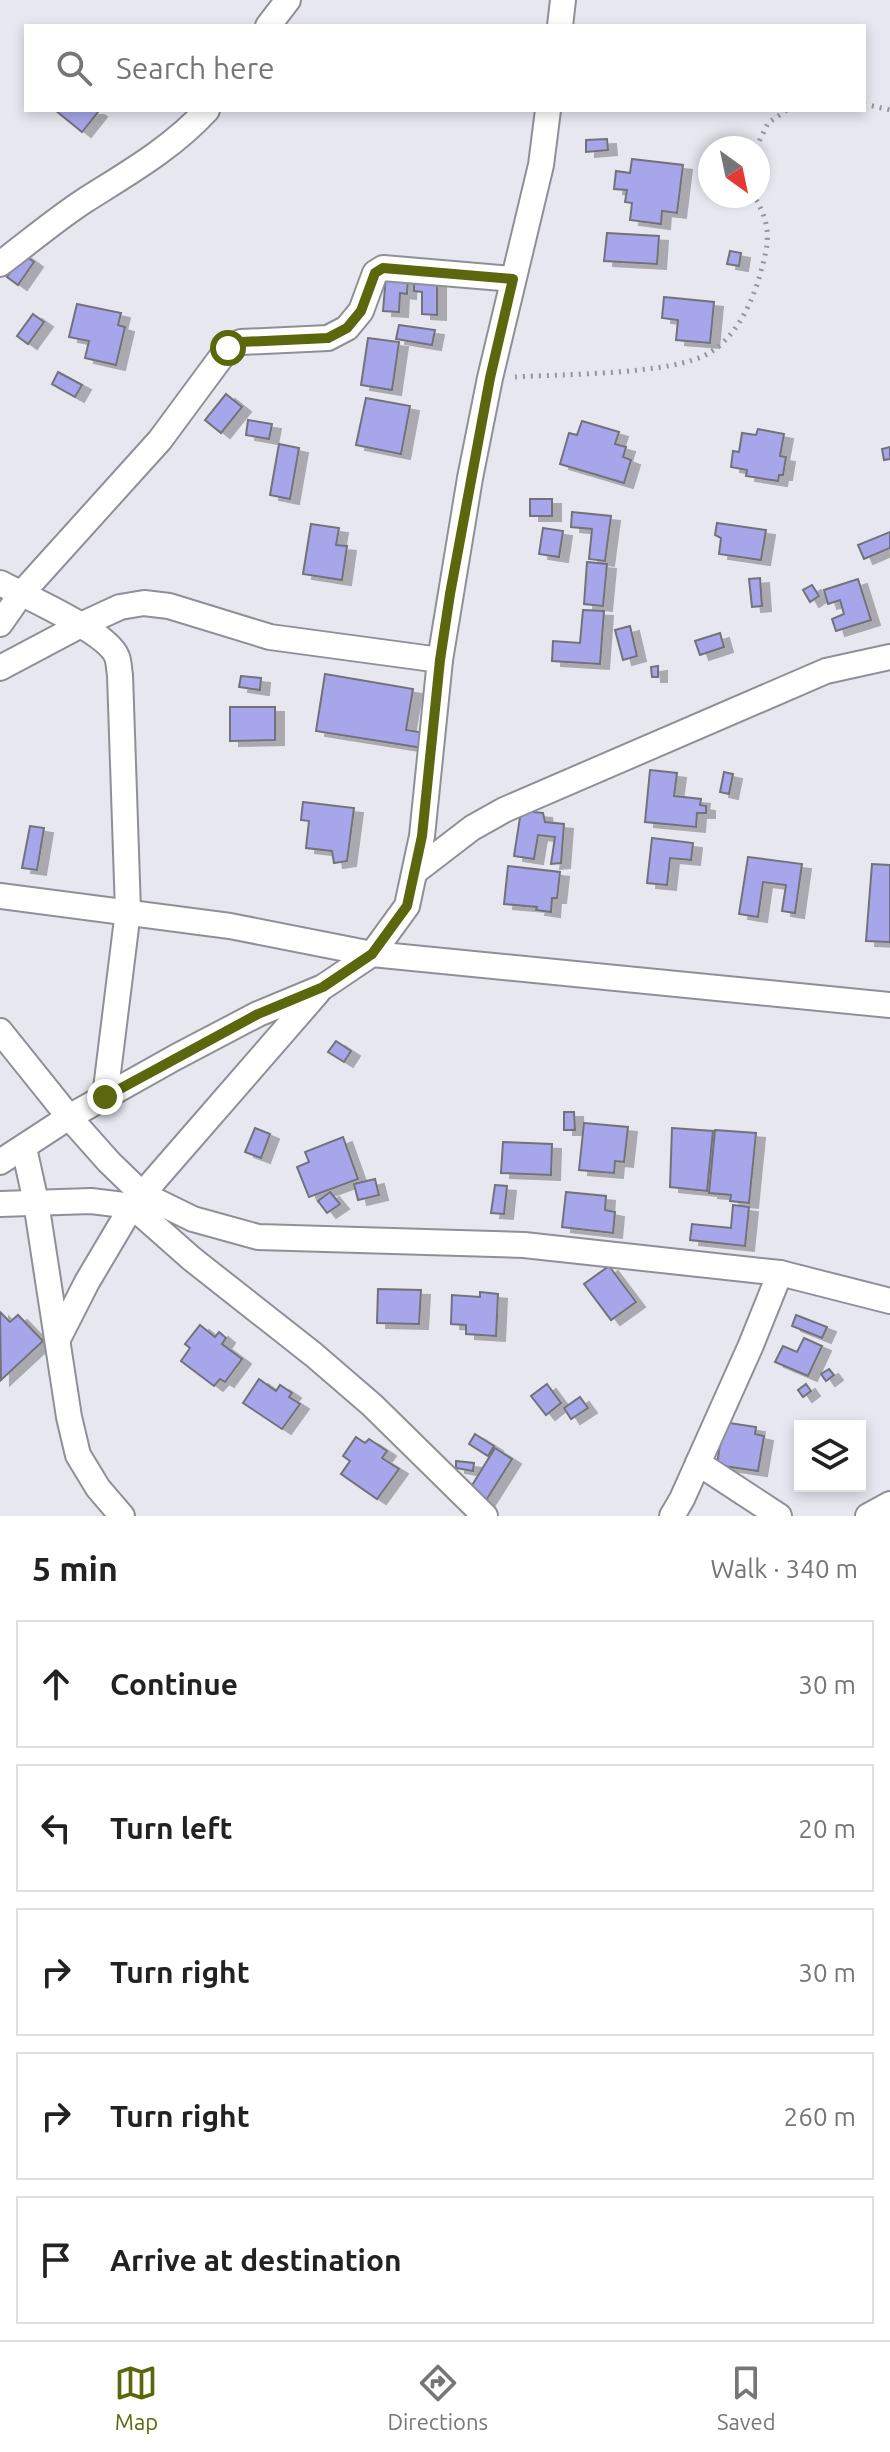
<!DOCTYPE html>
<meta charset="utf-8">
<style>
body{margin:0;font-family:Ubuntu,sans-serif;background:#f2f2f2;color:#222}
.controls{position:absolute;right:24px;bottom:24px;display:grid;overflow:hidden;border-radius:0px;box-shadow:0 4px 12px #0003}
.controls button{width:72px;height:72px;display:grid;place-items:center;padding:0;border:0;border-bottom:2px solid #e0e0e0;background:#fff;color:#222;font:40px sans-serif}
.compass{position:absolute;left:698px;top:136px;width:72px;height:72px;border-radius:50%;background:#fff;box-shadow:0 4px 12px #0003;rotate:147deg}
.stop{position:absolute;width:24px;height:24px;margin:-18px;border:6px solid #5b670c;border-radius:50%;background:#fff}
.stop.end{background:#5b670c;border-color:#fff;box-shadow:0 2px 8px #0008}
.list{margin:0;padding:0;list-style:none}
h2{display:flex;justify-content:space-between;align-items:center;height:104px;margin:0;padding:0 32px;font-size:34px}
h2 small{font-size:26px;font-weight:400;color:#767676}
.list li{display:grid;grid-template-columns:52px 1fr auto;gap:24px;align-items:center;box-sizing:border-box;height:128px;margin:0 16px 16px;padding:0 16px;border:2px solid #e0e0e0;border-radius:0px}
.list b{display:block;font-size:30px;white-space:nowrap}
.list em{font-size:26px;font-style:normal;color:#767676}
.icon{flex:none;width:44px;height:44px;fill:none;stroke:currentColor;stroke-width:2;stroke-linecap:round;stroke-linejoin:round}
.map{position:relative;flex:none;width:890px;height:1516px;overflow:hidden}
.search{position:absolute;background:#fff;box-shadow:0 4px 12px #0003;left:24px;right:24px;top:24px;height:88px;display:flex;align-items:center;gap:20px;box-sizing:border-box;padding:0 28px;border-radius:0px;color:#767676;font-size:30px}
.sheet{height:824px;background:#fff}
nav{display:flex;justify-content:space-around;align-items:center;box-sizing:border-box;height:112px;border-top:2px solid #e0e0e0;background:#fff;font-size:22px;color:#767676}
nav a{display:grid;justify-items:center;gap:4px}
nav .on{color:#5b670c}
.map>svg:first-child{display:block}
.building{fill:#a8a6ea;stroke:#72727a;stroke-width:2;filter:url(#shadow)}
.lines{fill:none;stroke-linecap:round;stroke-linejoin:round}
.minor-casing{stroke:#8f8f98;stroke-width:28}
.path{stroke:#95959b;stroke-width:5;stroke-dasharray:2 6;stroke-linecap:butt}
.minor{stroke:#fff;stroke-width:24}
.route{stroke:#5b670c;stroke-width:10}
</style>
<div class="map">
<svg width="890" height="1516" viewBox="0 0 890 1516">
<defs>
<filter id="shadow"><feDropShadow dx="9" dy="5" stdDeviation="0" flood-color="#0004"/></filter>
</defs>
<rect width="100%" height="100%" fill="#e6e7ef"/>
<!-- building -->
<g class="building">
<path d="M55,110h40l3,2 -16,20z"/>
<path d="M607,139l1,11 -22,2v-12z"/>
<path d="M632,159l51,6 -6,48 -15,-2 -1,13 -31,-4 2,-17 -7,-1 2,-12 -13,-1 2,-18 14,2z"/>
<path d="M607,233l52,3 -2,28 -53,-3z"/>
<path d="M730,251l11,2 -2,13 -12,-2z"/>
<path d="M23,254l11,8 -16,23 -11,-8z"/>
<path d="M386,275l22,2 -1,17 -7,-1 -1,19 -16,-1z"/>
<path d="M414,277h23v38l-15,-1v-22l-8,-1z"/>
<path d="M664,297l50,5 -4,41 -34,-3 2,-20 -16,-2z"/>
<path d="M77,304l44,9 -3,12 7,2 -9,38 -31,-7 4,-17 -20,-4z"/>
<path d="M33,314l11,8 -16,22 -11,-8z"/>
<path d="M399,325l36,5 -3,15 -36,-6z"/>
<path d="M368,338l31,4 -7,48 -31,-5z"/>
<path d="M58,372l24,13 -7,12 -23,-13z"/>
<path d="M226,394l16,13 -21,26 -16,-13z"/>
<path d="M366,398l44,8 -9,48 -45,-9z"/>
<path d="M248,420l24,4 -3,15 -23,-4z"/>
<path d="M582,421l37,11 -4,12 11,3 -3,10 8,3 -7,23 -64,-19 9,-31 8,2z"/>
<path d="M758,429l26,5 -4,22 6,1 -3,18h-4l-1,6 -32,-5 1,-6 -16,-3 2,-16 6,1 3,-19 14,2z"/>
<path d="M279,444l20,4 -9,51 -20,-4z"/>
<path d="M890,447v12l-6,1 -2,-11z"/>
<rect x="530" y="499" width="22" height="17"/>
<path d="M572,512l39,4 -6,45 -16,-2 3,-30 -21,-2z"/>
<path d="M717,523l49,7 -5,30 -42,-6 2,-16 -6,-3z"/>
<path d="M311,524l28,4 -3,17 11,1 -5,34 -39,-6z"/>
<path d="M543,528l20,3 -4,26 -20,-3z"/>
<path d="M890,532v16l-26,11 -6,-14z"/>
<path d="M587,562l20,2 -4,42 -19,-2z"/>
<path d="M760,578l2,28 -10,1 -3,-28z"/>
<path d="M858,579l13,41 -35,11 -4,-12 12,-5 -4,-14 -12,4 -4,-14z"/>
<path d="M812,585l7,11 -9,6 -7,-12z"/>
<path d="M583,610l21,1 -4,53 -48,-3 1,-20 27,2z"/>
<path d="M630,626l7,30 -14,4 -8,-30z"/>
<path d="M720,633l4,14 -24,8 -5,-14z"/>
<path d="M658,666v11h-6l-1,-10z"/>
<path d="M325,674l88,15 -7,41 19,3 -2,15 -107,-17z"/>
<path d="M241,676l20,2 -1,12 -21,-3z"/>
<path d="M230,707h45v33l-45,1z"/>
<path d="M650,770l27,3 -3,23 27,3 -1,6 6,1v7h-9l-1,14 -51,-5z"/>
<path d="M724,772l9,2 -4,20 -9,-2z"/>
<path d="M303,802l51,6 -7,53 -13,2 -2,-12 -26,-3 3,-27 -8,-1z"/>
<path d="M521,811l22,2 2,9 19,2 -3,39 -10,1 4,-27 -17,-2 -4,24 -20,-3z"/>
<path d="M30,826l14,2 -7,42 -15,-2z"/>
<path d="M652,838l41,5 -2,17 -21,-2 -3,27 -20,-2z"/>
<path d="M748,857l54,7 -7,49 -13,-2 4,-26 -23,-3 -5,35 -19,-3z"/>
<path d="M872,864l18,1v77l-24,-1z"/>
<path d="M508,866l52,6 -3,26h-5l-1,14 -15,-2 1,-3 -33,-3z"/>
<path d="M336,1041l15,10 -7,11 -16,-10z"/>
<path d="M564,1112h10l1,18h-11z"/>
<path d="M584,1123l44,4 -4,35 -9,-1 -1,12 -35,-3z"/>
<path d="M255,1128l15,6 -9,24 -16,-6z"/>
<path d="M672,1128l41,3 -6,60 -37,-4z"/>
<path d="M715,1130l41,3 -7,70 -19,-2 1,-6 -22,-2z"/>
<path d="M343,1137l15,42 -49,18 -12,-30 12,-5 -4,-10z"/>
<path d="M503,1142l49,2 -1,31 -50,-2z"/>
<path d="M375,1179l4,16 -21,5 -4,-16z"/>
<path d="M495,1185l12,1 -3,28 -13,-1z"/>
<path d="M330,1192l10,12 -13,9 -9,-12z"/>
<path d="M566,1192l40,4 -1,14 10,2 -2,21 -51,-6z"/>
<path d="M733,1205l16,2 -4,39 -55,-6 2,-16 39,4z"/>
<path d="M609,1266l27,36 -25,18 -27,-36z"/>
<path d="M378,1289l43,1 -2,34 -42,-1z"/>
<path d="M480,1292l18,2 -2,42 -30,-2v-9l-15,-1 1,-29 28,2z"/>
<path d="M0,1312l10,10 8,-7 25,26 -42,39z"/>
<path d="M796,1315l31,12 -5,11 -30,-12z"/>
<path d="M200,1325l15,12 4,-5 7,6 -4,6 20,15 -17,23 -5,-3 -6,7 -33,-25 9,-13 -5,-4z"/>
<path d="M804,1338l18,8 -14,30 -33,-14 8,-16 14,6z"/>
<path d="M829,1369l5,6 -8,6 -5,-7z"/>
<path d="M259,1379l17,12 4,-6 12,8 -3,4 11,7 -18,25 -39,-26z"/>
<path d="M547,1384l14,19 -15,12 -15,-19z"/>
<path d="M806,1384l5,7 -8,6 -5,-7z"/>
<path d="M580,1397l8,11 -17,11 -7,-11z"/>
<path d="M723,1422l33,5 -1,7 9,2 -6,35 -41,-6z"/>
<path d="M475,1434l19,12 -6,10 -19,-12z"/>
<path d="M356,1437l9,6 4,-4 18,12 -5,7 17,11 -22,30 -36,-25 9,-13 -7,-5z"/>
<path d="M495,1448l17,11 -27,43 -17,-10z"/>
<path d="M456,1461l18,2 -1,8 -17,-3z"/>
</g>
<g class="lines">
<!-- minor casing -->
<g class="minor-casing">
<g id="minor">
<path d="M268,26l20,-26"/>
<path d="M560,26l3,-26"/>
<path d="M0,264c28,-21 55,-44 84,-63 44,-28 87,-52 123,-91"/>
<path d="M0,583c25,13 108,49 117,74 2,5 2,13 3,18l8,236 -23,186"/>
<path d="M0,624l21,-30 139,-154 68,-92 13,-6 87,-4 19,-10 14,-17 14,-38 8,-5 130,11"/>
<path d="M0,668l81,-43 39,-18 24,-4 25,3 101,31 170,23"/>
<path d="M416,871l56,-43 32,-18 322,-139 64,-14"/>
<path d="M0,896l230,30 142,28 518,51"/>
<path d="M0,1031l69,86 40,45 33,32 51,25 65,18 266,8 256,28 110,28"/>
<path d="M24,1148l12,54 33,215 9,38 20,33 24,28"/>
<path d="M0,1162l69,-45 107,-60 82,-43 65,-27 49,-33 35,-48 15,-70 18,-176 30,-182 20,-100 51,-213 7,-55"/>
<path d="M0,1204l91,-3 41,5 60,53 122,96 58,50 113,111"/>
<path d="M58,1339l29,-57 45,-76 186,-214"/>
<path d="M698,1463l81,53"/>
<path d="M672,1516l10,-17 69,-154 29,-72"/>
<path d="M868,1516l22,-12"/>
</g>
</g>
<!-- path -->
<g class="path">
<path d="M864,104l26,6"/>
<path d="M756,148l12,-25 19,-13"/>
<path d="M515,377c45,-3 158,-2 194,-24 26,-15 42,-48 50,-75 10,-35 14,-50 -5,-82"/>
</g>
<!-- minor -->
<use href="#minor" class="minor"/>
</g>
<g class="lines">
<!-- route -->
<path class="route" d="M105,1097l153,-83 65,-27 49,-33 35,-48 15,-70 18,-176 10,-66 40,-216 23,-99 -130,-11 -8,5 -14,38 -14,17 -19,10 -87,4 -13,6"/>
</g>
</svg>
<div class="controls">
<button><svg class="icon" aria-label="layers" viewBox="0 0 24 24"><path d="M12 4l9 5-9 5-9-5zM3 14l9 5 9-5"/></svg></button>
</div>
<svg class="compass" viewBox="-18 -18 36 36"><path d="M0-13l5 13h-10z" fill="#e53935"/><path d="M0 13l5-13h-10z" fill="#767676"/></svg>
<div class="stop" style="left:228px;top:348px"></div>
<div class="stop end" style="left:105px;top:1097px"></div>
<div class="search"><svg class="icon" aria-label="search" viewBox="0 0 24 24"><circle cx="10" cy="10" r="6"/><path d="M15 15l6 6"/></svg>Search here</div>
</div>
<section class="sheet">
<h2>5 min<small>Walk · 340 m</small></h2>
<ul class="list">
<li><svg class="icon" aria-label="ahead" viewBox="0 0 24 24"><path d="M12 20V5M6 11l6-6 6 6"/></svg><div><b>Continue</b></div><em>30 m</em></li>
<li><svg class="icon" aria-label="left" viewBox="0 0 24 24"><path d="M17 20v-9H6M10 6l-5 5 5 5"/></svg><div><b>Turn left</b></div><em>20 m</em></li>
<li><svg class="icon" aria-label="right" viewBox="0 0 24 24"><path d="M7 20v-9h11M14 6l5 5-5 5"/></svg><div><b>Turn right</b></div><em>30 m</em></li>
<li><svg class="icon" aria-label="right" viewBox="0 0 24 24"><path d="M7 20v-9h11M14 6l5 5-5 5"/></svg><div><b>Turn right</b></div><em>260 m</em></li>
<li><svg class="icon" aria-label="arrive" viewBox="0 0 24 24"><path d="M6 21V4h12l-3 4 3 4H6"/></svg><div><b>Arrive at destination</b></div></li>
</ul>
</section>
<nav>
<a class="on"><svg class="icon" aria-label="map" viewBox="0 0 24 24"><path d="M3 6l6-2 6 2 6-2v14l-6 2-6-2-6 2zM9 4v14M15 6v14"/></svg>Map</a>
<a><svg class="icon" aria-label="directions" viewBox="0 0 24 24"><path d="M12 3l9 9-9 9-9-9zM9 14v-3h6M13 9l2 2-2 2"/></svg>Directions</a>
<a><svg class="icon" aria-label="saved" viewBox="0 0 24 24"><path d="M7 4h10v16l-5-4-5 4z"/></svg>Saved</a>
</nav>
